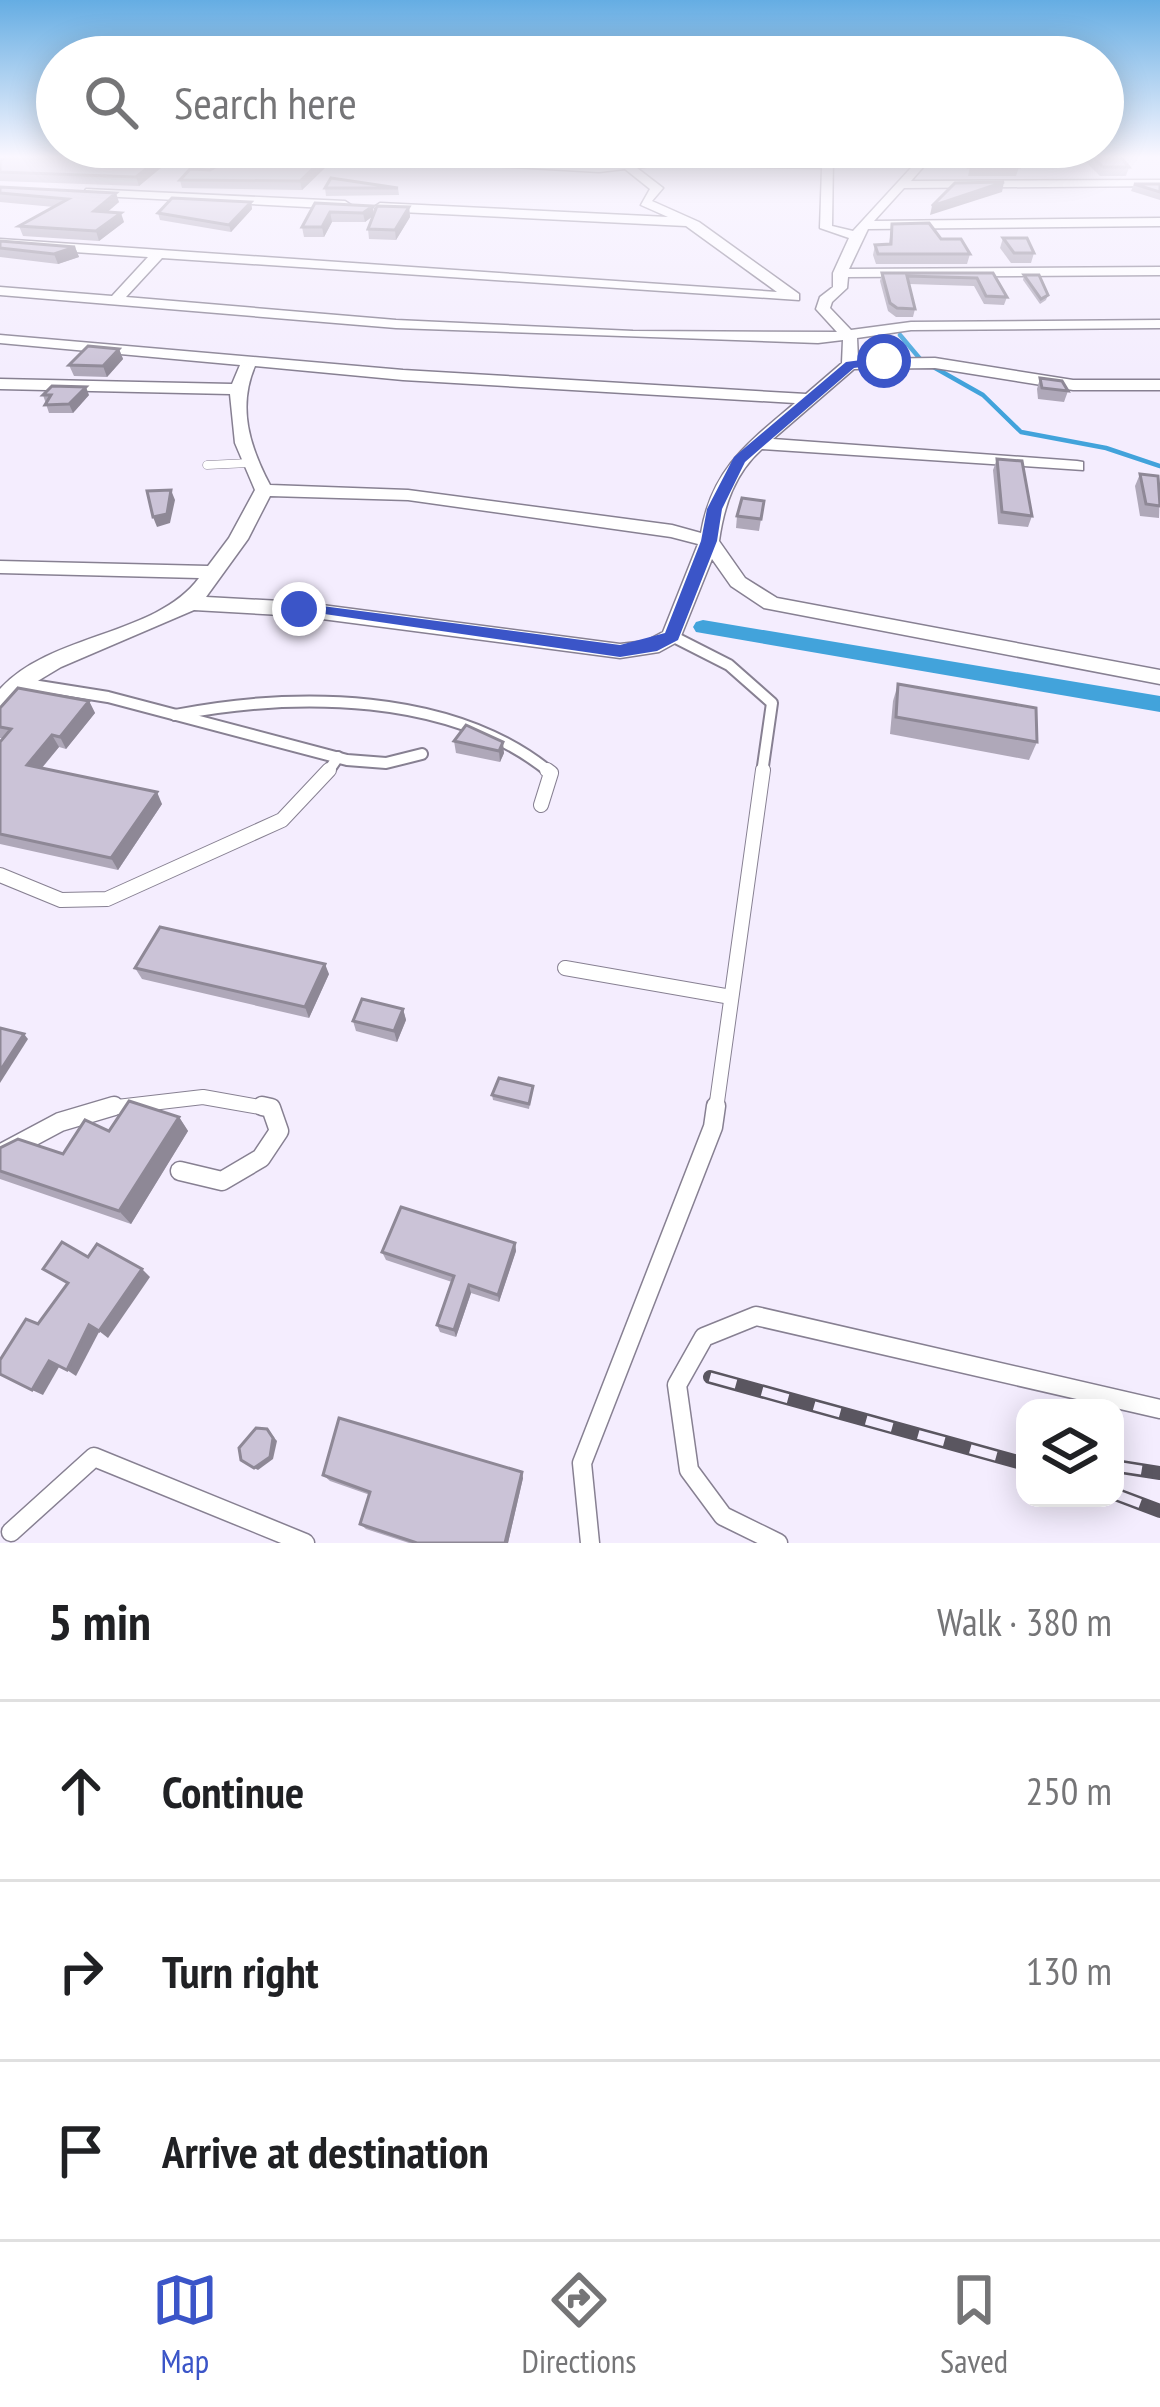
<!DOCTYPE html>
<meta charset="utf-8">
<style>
body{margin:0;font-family:"PT Sans Narrow",sans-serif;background:#f2f2f2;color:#202124}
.controls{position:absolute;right:36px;bottom:36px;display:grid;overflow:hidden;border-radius:24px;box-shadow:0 6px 30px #0003}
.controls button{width:108px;height:108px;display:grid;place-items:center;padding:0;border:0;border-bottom:3px solid #e0e0e0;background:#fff;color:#202124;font:60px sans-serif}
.stop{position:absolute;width:36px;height:36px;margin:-27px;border:9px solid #3b55c8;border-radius:50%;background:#fff}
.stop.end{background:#3b55c8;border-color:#fff;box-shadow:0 3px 12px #0008}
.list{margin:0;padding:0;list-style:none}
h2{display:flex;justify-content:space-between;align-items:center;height:156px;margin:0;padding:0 48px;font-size:51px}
h2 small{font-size:39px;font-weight:400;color:#757577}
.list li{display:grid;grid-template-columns:78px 1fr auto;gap:36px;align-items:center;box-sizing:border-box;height:180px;padding:0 48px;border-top:3px solid #e0e0e0}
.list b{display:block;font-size:45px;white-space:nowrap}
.list em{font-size:39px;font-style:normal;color:#757577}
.icon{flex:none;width:66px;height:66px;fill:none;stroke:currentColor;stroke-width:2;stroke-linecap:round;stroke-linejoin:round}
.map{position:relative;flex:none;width:1160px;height:1543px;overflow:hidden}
.search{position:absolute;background:#fff;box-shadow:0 6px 30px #0003;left:36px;right:36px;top:36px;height:132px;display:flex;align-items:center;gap:30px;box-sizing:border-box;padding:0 42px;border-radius:66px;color:#757577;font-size:45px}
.sheet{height:696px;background:#fff}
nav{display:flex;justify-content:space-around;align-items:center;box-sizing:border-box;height:168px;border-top:3px solid #e0e0e0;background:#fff;font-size:33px;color:#757577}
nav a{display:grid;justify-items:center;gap:6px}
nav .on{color:#3b55c8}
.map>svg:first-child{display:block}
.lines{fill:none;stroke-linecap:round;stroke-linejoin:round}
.stream{stroke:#42a3db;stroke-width:4.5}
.canal{fill:#42a3db;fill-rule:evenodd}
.lane-far3-casing{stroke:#878092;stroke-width:9}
.lane-far2-casing{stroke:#878092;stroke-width:14}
.lane-far1-casing{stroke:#878092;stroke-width:16}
.lane-casing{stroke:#878092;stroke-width:21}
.street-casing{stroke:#878092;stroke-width:3}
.lane-far3{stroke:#fff;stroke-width:8}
.lane-far2{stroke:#fff;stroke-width:10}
.lane-far1{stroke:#fff;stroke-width:14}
.lane{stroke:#fff;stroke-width:18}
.street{fill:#fff;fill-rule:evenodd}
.rail-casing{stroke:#5a5660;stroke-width:14}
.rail{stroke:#f4edfe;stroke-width:9;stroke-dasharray:27;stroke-linecap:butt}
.wall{fill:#afa8b9}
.shaded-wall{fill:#8e8896}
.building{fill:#cbc3d7;stroke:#8e8896;stroke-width:3}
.route{fill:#3b55c8}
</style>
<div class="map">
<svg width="1160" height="1543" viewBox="0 0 1160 1543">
<rect width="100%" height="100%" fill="#f4edfe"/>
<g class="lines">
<!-- stream -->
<path class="stream" d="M900,335l21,25 62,35 38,37 85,16 54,18"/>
<!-- canal -->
<path class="canal" d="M703,620l457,76v16l-464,-80 -3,-5 3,-5z"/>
<!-- lane-far3 casing -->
<g class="lane-far3-casing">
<path id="lane-far3" d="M207,465l42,-2"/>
</g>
<!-- lane-far2 casing -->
<g class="lane-far2-casing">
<g id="lane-far2">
<path d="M672,636l57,29 43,38 -10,70"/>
<path d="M20,683l88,14 239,63 39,3 36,-9"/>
<path d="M175,715c119,-23 277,-24 376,58"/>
<path d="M327,773l11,-16"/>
</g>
</g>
<!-- lane-far1 casing -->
<g class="lane-far1-casing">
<g id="lane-far1">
<path d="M541,805l10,-32 -4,-3"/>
<path d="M0,875l61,25 46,-1 175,-79 47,-50"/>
<path d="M565,968l166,29"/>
<path d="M100,1109l103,-12 68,12"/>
<path d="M716,1109l47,-339"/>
</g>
</g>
<!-- lane casing -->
<g class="lane-casing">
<g id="lane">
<path d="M0,1154l60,-32 54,-16"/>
<path d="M180,1171l42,10 39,-23 18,-27 -8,-23 -9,-2"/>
<path d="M11,1532l83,-75 211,86"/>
<path d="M590,1543l-8,-80 131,-336 3,-21"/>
<path d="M778,1543l-55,-27 -34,-46 -12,-85 27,-48 52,-21 404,93"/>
</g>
</g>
<!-- street casing -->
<g class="street-casing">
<g id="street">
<path d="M334,157l265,9 59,-7 164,3v-5h11l-1,69 21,5 68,-74h11l-21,24 249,-1v6l-256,2 -30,33 286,-3v8l-292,3 -19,40 311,-2v8l-312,2 -1,11 -15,14 -2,6 21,22 60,-8 249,-2v8l-249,2 -54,8 1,21 77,-1 138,22h87v10h-87l-138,-22 -81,1 -81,70 304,22 6,1v8l-321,-21c-27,24 -38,56 -43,92l26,37 32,20 383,72v14l-396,-76 -33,-22 -19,-27 -33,82 -20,11 -39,6 -321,-42 -105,-6 -133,57 -35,21 -18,21 -8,2v-22c51,-56 156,-53 199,-111l-199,-5v-12l208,5 21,-28 26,-48 -20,-47 -5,-49 -230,-5v-10l232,5 8,-19 -240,-22v-8l403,35 403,24 36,-31 1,-23 -25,3 -422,-15 -396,-33v-8l112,9 36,-39 -148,-10v-8l777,53 -91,-66 -306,-15 -6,-4 6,-4 288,14 -27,-12 9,-16 -25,-20 -26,3zM658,165l164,3 -2,60 29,10 -16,35v14l-13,10 -4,12 21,23 -204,-1 -237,-11 -270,-23 36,-39 637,42v-6l-100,-72 -47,-21 11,-13 -26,-20zM255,366l148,14 392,23c-46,39 -83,65 -94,130l-29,-8 -264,-35 -138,-5c-20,-38 -33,-77 -15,-119zM270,496l138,4 263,37 27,7 -35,88 -17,9 -26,3 -321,-42 -93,-5 42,-58z"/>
<path d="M86,189l259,12 6,4 -6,4 -263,-14z"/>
</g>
</g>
<!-- lane-far3 -->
<use href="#lane-far3" class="lane-far3"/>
<!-- lane-far2 -->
<use href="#lane-far2" class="lane-far2"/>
<!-- lane-far1 -->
<use href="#lane-far1" class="lane-far1"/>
<!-- lane -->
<use href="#lane" class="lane"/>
<!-- street -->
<use href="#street" class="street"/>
<!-- rail casing -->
<g class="rail-casing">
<g id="rail">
<path d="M710,1377l315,87"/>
<path d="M1115,1466l45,7"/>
<path d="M1115,1494l45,17"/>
</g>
</g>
<!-- rail -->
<use href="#rail" class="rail"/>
</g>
<!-- wall -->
<g class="wall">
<path d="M174,157l-35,29 -139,-5v-20z"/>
<path d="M281,157h47l1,7 -27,26 -120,-2 -2,-8 30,-10z"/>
<path d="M1081,157h40l8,10 -3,9h-26z"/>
<path d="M970,167h49l-3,9h-48z"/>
<path d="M1134,184h26v16l-29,-9z"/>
<path d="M0,187l119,15 -12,10 17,10 -25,19 -76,-5 -4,-10 35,-19 -54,-5z"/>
<path d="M325,188h73l1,7 -73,1z"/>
<path d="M251,202l1,7 -21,23 -71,-12 -2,-7z"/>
<path d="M315,203l59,11 35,-7 1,10 -14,23 -27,-1 -1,-10 5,-13 -8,6h-33l-8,15h-20l-2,-10z"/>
<path d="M892,224l49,15 29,15 -3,10h-91l-3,-9 2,-10 14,-1z"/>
<path d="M1003,238l31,15 -3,10h-20l-11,-15z"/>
<path d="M0,241l75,6 4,10 -21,7 -58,-7z"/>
<path d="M882,273h111l14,24 -3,8 -20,-1 -10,-18 -65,-2 6,25 -2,8h-17l-8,-6 -8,-30z"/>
<path d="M1024,275l24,20 -2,5 -6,4 -17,-24z"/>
<path d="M119,349l4,10 -16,18 -33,-1 -5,-11z"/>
<path d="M1040,378l28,13 -4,11 -26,-3 -1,-10z"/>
<path d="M43,395h46l-16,18h-24z"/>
<path d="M997,459l35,57 -4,11 -30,-3 -5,-54z"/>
<path d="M1140,474l20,9 -1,35 -19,-2 -5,-30z"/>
<path d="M764,501l-5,30 -23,-3 1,-12z"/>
<path d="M898,684l139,58 -8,18 -139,-26 3,-33z"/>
<path d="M89,701l6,12 -29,36 -7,-2 -17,21 120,36 -44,66 -118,-26v-102l3,-4h-3v-30z"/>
<path d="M466,725l38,28 -4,9 -44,-9 -2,-12z"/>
<path d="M135,968l194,6 -20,44 -167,-39z"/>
<path d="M403,1009l3,11 -9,22 -41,-11 -3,-10z"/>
<path d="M533,1086l-4,23 -36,-9 -1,-5z"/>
<path d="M179,1117l9,14 -57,93 -131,-45v-31l63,6 46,-23z"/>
<path d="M515,1243l1,8 -17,51 -28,-9 -15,44 -16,-5 -3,-7 15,-43 -66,-22 -4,-8z"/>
<path d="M323,1475l200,3 -15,65h-99l-43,-14 -6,-5 10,-29 -40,-14z"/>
</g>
<!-- shaded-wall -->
<g class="shaded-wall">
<path d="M161,157h13l-35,29 -3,-9z"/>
<path d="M325,157h3l1,7 -27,26 -2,-9z"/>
<path d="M1004,182l-2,10 -72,23 2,-9z"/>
<path d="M116,193l3,9 -22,19 -3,-10z"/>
<path d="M251,202l1,7 -21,23 -2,-7z"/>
<path d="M373,206l1,9 -9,7 -2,-9z"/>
<path d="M409,207l1,10 -14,23 -1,-10z"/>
<path d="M330,212l2,10 -8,15 -2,-10z"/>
<path d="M121,213l3,9 -25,19 -3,-10z"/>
<path d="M75,247l4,10 -21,7 -4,-10z"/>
<path d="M119,349l4,10 -16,18 -4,-11z"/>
<path d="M86,387l3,8 -16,18 -4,-9z"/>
<path d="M171,490l4,10 -5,23 -13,4 -4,-10z"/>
<path d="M89,701l6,12 -29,36 -6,-12z"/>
<path d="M52,735l7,12 -25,30 -7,-12z"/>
<path d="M503,742l1,11 -4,9 -1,-11z"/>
<path d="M157,792l5,12 -44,66 -7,-12z"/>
<path d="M325,964l4,10 -20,44 -4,-11z"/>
<path d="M403,1009l3,11 -9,22 -3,-11z"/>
<path d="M24,1034l4,5 -28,44v-12z"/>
<path d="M179,1117l9,14 -57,93 -12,-13z"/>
<path d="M515,1243l1,8 -17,51 -1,-7z"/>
<path d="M142,1269l8,8 -42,61 -9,-7z"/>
<path d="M469,1285l2,8 -15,44 -2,-7z"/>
<path d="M89,1325l10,7 -23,44 -9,-6z"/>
<path d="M49,1361l10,6 -16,28 -11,-5z"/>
<path d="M267,1429l10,12 -4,18 -15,11 -4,-2z"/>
<path d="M522,1472l1,6 -15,65h-3z"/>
</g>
<!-- building -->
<g class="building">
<path d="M5,157h156l-25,20 -136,-5v-11z"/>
<path d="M233,157l47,1 45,-1 -25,24 -120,-1 10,-11 20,1z"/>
<path d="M1093,157h28l8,10h-26z"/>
<path d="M977,160h40l2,7h-49z"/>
<path d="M331,178l67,10h-73z"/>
<path d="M1004,182l-72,24 23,-23z"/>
<path d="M1134,184h26v8z"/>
<path d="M0,187l116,6 -22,18 27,2 -25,18 -77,-5 49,-27 -68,-6z"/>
<path d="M172,198l79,4 -22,23 -71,-12z"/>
<path d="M315,203l58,3 -10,7 -33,-1 -8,15h-20z"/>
<path d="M377,206l32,1 -14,23 -27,-1z"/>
<path d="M929,223l12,16h20l9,15h-92l-3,-9 16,-1 1,-20z"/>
<path d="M1003,238h24l7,15h-20z"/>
<path d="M0,241l75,6 -21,7 -54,-6z"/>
<path d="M882,273h111l14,24 -21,-1 -9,-18 -70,-2 8,33 -18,-1 -7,-5z"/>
<path d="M1024,275h15l9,20 -7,4z"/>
<path d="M88,346l31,3 -16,17 -34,-1z"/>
<path d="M1040,378l22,3 6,10 -26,-3z"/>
<path d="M52,386l34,1 -17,17 -24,1 6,-10h-8z"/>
<path d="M997,459l25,2 10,55 -30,-4z"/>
<path d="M1140,474l18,2 2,30 -14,-2z"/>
<path d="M171,490l-4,24 -14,3 -6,-26z"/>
<path d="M742,498l22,3 -3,18 -24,-3z"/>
<path d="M898,684l138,24 1,34 -141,-25z"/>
<path d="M18,688l71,13 -29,36 -8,-2 -25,30 130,27 -46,66 -111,-24v-92l11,-13 -11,-2v-19z"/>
<path d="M466,725l37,17 -4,9 -45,-10z"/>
<path d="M160,927l165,37 -20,43 -170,-39z"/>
<path d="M362,999l41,10 -9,22 -41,-10z"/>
<path d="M0,1028l24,6 -24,37z"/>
<path d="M499,1078l34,8 -4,18 -37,-9z"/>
<path d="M129,1101l50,16 -60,94 -119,-40v-23l18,-9 45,15 22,-34 24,11z"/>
<path d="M401,1207l114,36 -17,52 -29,-10 -15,45 -17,-5 17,-49 -72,-24z"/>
<path d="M62,1242l26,15 9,-13 45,25 -43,62 -10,-6 -22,45 -18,-9 -17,29 -32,-16v-14l26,-41 12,5 30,-41 -25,-14z"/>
<path d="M339,1418l183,54 -17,71h-88l-57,-19 10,-32 -47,-17z"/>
<path d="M256,1428l11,1 6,9 -3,19 -16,11 -13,-8 -2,-12z"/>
</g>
<!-- sky -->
<linearGradient id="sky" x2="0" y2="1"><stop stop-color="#65ade3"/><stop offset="0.42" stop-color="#faf7ff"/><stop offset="1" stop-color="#faf7ff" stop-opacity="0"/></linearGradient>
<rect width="1160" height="373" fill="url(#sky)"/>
<!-- route -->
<path class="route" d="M884,357l5,6 -35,5 -109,94 -23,47 -5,32 -39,99 -21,11 -37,6 -330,-48 9,-6 321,42 45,-12 36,-92 6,-32 27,-52 112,-95z"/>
</svg>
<div class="controls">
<button><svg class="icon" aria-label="layers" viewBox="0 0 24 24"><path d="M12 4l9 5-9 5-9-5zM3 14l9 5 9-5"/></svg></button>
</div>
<div class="stop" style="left:884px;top:361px"></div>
<div class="stop end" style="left:299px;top:609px"></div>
<div class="search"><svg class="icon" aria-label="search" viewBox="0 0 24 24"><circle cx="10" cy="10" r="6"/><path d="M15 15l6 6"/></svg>Search here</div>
</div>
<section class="sheet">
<h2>5 min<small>Walk · 380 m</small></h2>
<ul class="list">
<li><svg class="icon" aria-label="ahead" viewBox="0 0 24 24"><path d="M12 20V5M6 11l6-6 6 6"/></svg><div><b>Continue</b></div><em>250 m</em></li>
<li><svg class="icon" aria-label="right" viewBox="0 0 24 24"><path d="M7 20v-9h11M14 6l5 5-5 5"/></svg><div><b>Turn right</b></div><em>130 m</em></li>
<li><svg class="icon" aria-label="arrive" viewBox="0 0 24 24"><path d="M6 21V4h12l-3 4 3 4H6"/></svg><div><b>Arrive at destination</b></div></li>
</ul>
</section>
<nav>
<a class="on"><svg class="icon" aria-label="map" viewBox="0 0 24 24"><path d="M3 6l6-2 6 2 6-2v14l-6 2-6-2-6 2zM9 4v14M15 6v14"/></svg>Map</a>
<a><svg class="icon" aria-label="directions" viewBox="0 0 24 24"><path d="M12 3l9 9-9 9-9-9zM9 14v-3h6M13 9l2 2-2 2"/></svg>Directions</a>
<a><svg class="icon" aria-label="saved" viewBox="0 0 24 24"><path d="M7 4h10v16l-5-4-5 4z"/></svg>Saved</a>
</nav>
